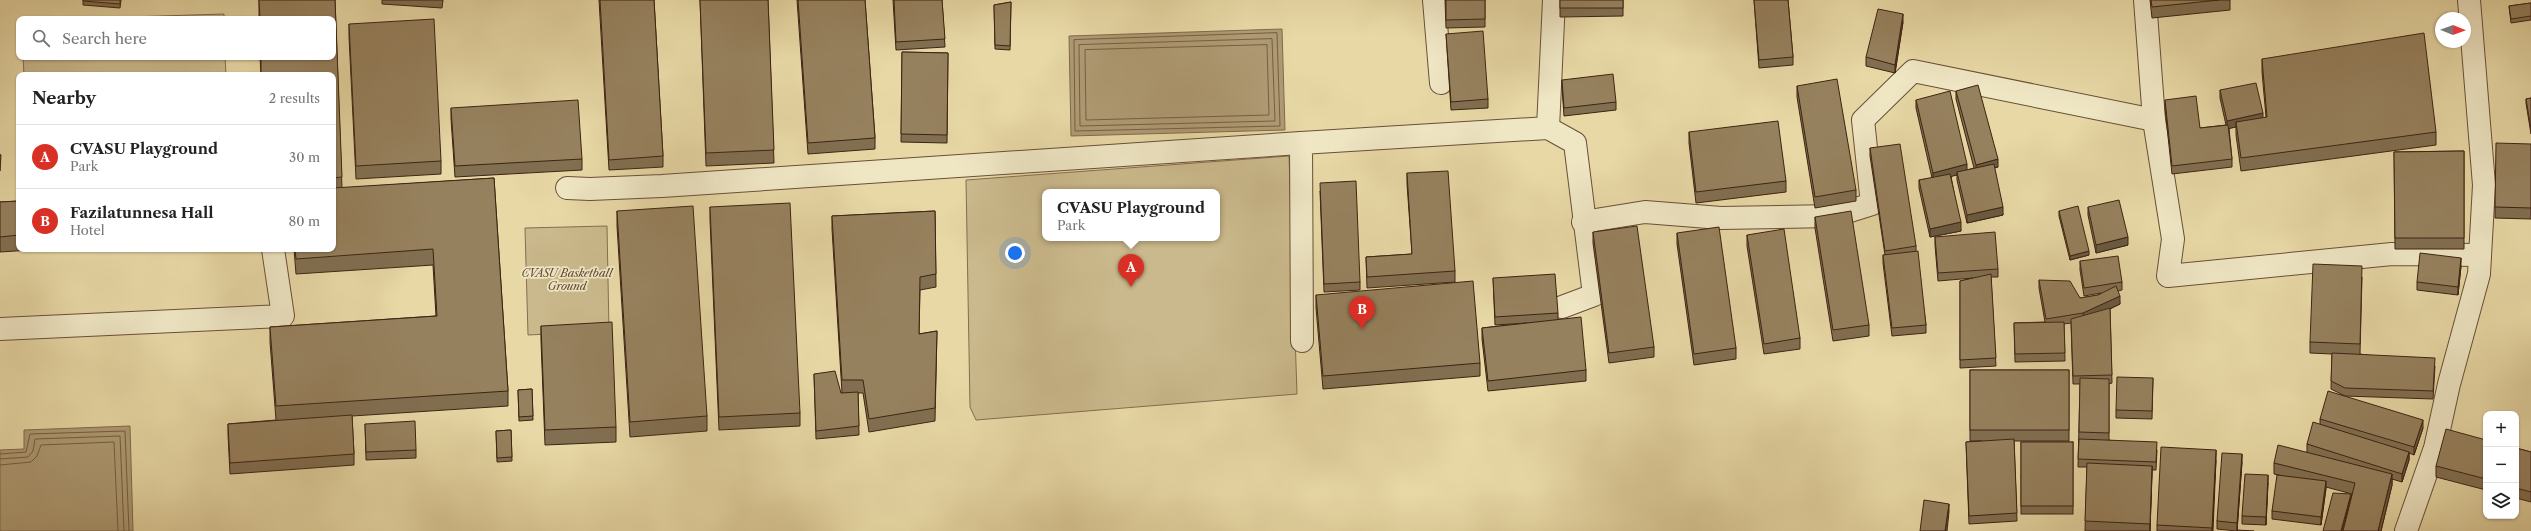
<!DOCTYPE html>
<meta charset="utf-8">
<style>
body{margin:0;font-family:"Libre Caslon Text",serif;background:#f2f2f2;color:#222}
.controls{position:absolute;right:12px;bottom:12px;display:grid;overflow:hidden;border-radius:8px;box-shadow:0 1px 3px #0004}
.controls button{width:36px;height:36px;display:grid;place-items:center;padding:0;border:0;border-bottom:1px solid #e0e0e0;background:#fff;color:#222;font:20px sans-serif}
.compass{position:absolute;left:2435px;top:12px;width:36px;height:36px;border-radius:50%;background:#fff;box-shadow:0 1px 3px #0004;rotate:91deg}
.you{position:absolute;left:1015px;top:253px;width:14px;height:14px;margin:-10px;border:3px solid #fff;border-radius:50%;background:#1a73e8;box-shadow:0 0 0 6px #1a73e833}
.badge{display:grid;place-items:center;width:26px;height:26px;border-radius:50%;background:#d93025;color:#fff;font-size:13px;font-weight:700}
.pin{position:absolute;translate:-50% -33px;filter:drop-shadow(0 1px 2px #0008)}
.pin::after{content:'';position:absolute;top:21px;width:14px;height:12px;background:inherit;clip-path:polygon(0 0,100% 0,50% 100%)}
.popup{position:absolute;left:1042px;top:189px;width:178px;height:52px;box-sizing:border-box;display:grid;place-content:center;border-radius:8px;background:#fff;filter:drop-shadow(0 1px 3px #0005);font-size:13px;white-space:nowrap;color:#767676}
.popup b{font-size:15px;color:#222}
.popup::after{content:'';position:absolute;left:50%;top:100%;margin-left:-8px;border:8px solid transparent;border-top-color:#fff}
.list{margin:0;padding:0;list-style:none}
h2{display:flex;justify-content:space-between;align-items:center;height:52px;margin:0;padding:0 16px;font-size:17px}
h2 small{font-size:13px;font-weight:400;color:#767676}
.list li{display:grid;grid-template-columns:26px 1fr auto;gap:12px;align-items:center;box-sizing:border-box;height:64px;padding:0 16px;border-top:1px solid #e0e0e0}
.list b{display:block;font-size:15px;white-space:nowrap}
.list p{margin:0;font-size:13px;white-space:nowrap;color:#767676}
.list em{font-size:13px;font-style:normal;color:#767676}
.icon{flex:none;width:22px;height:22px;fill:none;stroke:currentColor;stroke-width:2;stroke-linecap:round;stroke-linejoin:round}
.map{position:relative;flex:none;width:2531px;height:531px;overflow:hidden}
.search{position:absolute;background:#fff;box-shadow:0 1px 3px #0004;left:16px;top:16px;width:320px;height:44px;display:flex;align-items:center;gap:10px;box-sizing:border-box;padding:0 14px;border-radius:8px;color:#767676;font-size:15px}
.panel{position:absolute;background:#fff;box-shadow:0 1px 3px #0004;left:16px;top:72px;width:320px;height:180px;border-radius:8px}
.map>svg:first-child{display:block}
.green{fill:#cab98c;stroke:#846e4f;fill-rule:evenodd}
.water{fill:#ae9a73;stroke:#816a4c}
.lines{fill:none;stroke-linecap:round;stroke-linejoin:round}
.shore{stroke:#765e42;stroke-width:1}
.minor-casing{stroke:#685037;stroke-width:24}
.minor{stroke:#efe6c4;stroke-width:22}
.wall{fill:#816f51;stroke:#3e2312}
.shaded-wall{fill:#695a42;stroke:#3e2312}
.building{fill:#96815e;stroke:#3e2312}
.labels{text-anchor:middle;stroke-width:3.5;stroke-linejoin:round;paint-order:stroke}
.park-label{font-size:11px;font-style:italic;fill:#614830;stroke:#efe6c4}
</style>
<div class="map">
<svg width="2531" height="531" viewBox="0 0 2531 531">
<rect width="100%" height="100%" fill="#e7d8a5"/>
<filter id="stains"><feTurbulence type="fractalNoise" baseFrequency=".005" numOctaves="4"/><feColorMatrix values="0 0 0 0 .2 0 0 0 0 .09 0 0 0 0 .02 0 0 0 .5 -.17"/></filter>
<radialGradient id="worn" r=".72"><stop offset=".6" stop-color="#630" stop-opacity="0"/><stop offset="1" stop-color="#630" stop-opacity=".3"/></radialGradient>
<!-- green -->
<g class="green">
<path d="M224,14v5h-159z"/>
<path d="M23,57h202l1,18h-202z"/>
<path d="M1289,156l8,238 -321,26 -6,-13 -4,-227zM1045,192h172v46h-172z"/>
<path d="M607,226l2,105 -81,4 -3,-107z"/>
</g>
<!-- water -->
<g class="water">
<path d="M1282,29l3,101 -214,6 -2,-100z"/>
<path d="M130,426l3,105h-133v-81l24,-1v-19z"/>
</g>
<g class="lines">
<!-- shore -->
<g class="shore">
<path d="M1277,33l3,93 -205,5 -1,-91z"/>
<path d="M1272,39l3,82 -195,5 -1,-81z"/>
<path d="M1267,45l2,70 -183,5 -1,-70z"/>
<path d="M0,454l26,-2 4,-18 95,-3 4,100"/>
<path d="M0,459l28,-2 5,-6 2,-12 85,-3 4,95"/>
<path d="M0,465l31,-3 6,-6 4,-11 73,-3 4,89"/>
</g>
<!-- minor casing -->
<g class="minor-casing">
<g id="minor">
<path d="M1434,0l7,83"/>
<path d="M2145,0l9,120 19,119 -5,37 224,-22 88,1"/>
<path d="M1548,128l6,-128"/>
<path d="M567,188l23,1 72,-3 639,-43"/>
<path d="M1583,222l62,-10 76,6 113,-2 38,-12 -9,-84 50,-49 241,49"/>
<path d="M0,329l283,-13 -10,-67"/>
<path d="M1302,341l-1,-198 247,-15 27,15 19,152 -32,12"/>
<path d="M2406,531l29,-83 14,-64 30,-110 5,-89 -15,-185"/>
</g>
</g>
<!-- minor -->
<use href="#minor" class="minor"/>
</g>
<!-- wall -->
<g class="wall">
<path d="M83,0h38l-1,8 -37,-3z"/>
<path d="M259,0h76l7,188 152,-10 14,213v15l-156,10 2,38v11l-124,9 -2,-39v-11l48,-4 -6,-78v-15l166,-11 -3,-51 -137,9 -2,-25h39v-174h-72l-1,-18h73v-38h-74z"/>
<path d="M382,0h61l-1,8 -60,-4z"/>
<path d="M599,0h55l9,156v11l-54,3z"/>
<path d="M700,0h68l6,163 -68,3z"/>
<path d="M797,0h68l10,138v11l-67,5z"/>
<path d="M893,0h49l3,47 -49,3z"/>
<path d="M1445,0h40v27l-39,1z"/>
<path d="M1560,0h63v16l-63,1z"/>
<path d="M1754,0h34l5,57v8l-34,3z"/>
<path d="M2150,0h80v10l-78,8z"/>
<path d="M1011,2l-1,48 -15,-1 -1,-44z"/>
<path d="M2531,3v17l-20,3 -2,-17z"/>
<path d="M1903,22l-8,51 -29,-7v-9z"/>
<path d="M349,24l92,137v13l-85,5 -7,-142z"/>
<path d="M1446,34l42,65v9l-37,2z"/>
<path d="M902,52l46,1 -1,90 -46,-1z"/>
<path d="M2262,59l174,73v13l-195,26 -5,-36v-8l-7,1 3,31v8l-60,7 -7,-66v-8l35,28 26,-3 -6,-27v-8l43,28 3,-1 -4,-45z"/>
<path d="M1562,80l54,22v8l-52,6 -2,-28z"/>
<path d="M1797,86l59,104v11l-41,7 -18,-111z"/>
<path d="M1956,91l42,76 -4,1 9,47 -36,8 -10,-43v-5l-6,1 10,55 -31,6 -11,-49v-8l13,-2 -16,-70v-8l51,70 7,-2 -18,-69z"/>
<path d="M2531,98v36l-5,-31v-4z"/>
<path d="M451,108l131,51v11l-127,7 -4,-58z"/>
<path d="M1689,132l97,49v11l-90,11 -7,-60z"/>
<path d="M2531,144v75l-36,-1v-11z"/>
<path d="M1870,148l46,98v6l10,73v8l-34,3 -9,-73v-8h2l-15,-99z"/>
<path d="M2464,151v98h-69l-1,-97z"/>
<path d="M1407,173l48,98v11l-88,6 -1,-31 46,-3 -5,-70z"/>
<path d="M1320,191l40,91v8l-36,2z"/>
<path d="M19,201v48h28l-47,3v-50z"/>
<path d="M710,207l90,206v13l-81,4 -9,-210z"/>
<path d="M2088,207l40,38 -32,8 -8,-38z"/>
<path d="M617,211l90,205v15l-77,6 -13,-211z"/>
<path d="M935,211l1,76 -16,3 -1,44 18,-3 -2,90 -66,11 -6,-39h-5l1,42 -43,4 -2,-65 27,19h1l-10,-164v-13z"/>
<path d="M2059,211l30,44 -19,5 -11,-44z"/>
<path d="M1815,217l54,108v11l-36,5 -18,-113z"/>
<path d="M1593,232l61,115v10l-45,6 -16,-120z"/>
<path d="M1677,233l59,115v11l-42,6 -17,-121z"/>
<path d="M1747,235l53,103v11l-36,5 -17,-108z"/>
<path d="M1935,237l63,32v8h-7l5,89 -36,2v-87l13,-3 -35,3 -3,-36z"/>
<path d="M2080,261l42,21v8l-4,1 2,13 -10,5 2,74 -3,1v56l48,10 -1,20h-4l-2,61h-65l2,-64h-9l2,-83h-7l-2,-61 -7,1 1,37 -50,1 -1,-39 31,-1 -6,-34v-8l41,18 18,-3 3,-2 -17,3 -4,-26z"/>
<path d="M2461,266l-3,29 -41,-5v-8z"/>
<path d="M2362,277l-2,77 75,12 -2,33 -88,-3 -14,-7 1,-35 -22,-1v-11z"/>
<path d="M1493,278l65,35v7l28,50v11l-98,10 -6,-52v-11l45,-5 -32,2z"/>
<path d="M1316,295l164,68v13l-157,13 -7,-81z"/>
<path d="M541,326l75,101v15l-71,3 -4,-104z"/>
<path d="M1970,370h99v71h-55l3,80 -48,3 -3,-82 16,-1h-12z"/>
<path d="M2153,378l-1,41 -36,-1v-8z"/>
<path d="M532,389l1,31 -14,1 -1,-31z"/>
<path d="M2320,419l103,9 -9,27 -5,-2v7l-7,22 -10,-3v6l-11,46h-38l9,-37 -26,-7 -5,38 -49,-6v-8l11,-35 -9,-2v-11l33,-11v-8l13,-20z"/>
<path d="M365,424l51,26v8l-50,2z"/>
<path d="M511,430l1,31 -15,1 -1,-31z"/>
<path d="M2486,440v50l-50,-13v-11z"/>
<rect x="2021" y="442" width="52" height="72"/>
<path d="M2516,448l15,4v50l-15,-4z"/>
<path d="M2216,460l-3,71h-56v-6z"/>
<path d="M2242,462l-5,69 -20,-2v-8z"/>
<path d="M2268,483l-2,42 -24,-1v-8z"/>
</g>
<!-- shaded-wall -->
<g class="shaded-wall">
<path d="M1903,14v8l-8,51v-8z"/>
<path d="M2263,113v8l-27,1v5l-9,2v-8z"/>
<path d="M1998,159v8l-22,6v-8z"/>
<path d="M1967,164v8h-10v3l-24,6v-8z"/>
<path d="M2003,207v8l-36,8v-8z"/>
<path d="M1961,222v9l-31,6v-8z"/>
<path d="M2128,237v8l-32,8v-8z"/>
<path d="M2089,251v4l-19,5v-4z"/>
<path d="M2461,258v8l-3,29v-8z"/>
<path d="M2120,296v8l-37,17v-8z"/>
<path d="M2423,420v8l-9,27v-8z"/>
<path d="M2216,450v10l-4,71z"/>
<path d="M2409,452v8l-7,22v-8z"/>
<path d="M2242,454v8l-5,69v-8z"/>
<path d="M2152,466v10l-2,55v-7z"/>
<path d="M2392,474v11l-11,46h-3z"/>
<path d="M2268,475v8l-2,42v-8z"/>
<path d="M2326,481v8l-5,36v-8z"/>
<path d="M2351,494v4l-9,33h-1z"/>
<path d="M1949,504v8l-2,19h-2z"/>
</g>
<!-- building -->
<g class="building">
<path d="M83,0h37v4l-37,-3z"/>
<path d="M259,0h76l7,177 -9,1v-103h-72v-18h72v-38h-73z"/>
<path d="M600,0h54l9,156 -54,4z"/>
<path d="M700,0h68l6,150 -68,3z"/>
<path d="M798,0h67l10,138 -67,5z"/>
<path d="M894,0h48l3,39 -49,3z"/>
<path d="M1446,0h39v19l-39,1z"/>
<rect x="1560" y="0" width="63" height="8"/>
<path d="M1754,0h34l5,57 -34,3z"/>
<path d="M2151,0h68l-67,7z"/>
<path d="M1011,2l-1,44 -15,-1 -1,-40z"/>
<path d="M2531,3v13l-20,3 -2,-13z"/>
<path d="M1878,9l25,5 -8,51 -29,-8z"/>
<path d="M434,19l7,142 -85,5 -7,-142z"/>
<path d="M1483,31l5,68 -37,3 -5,-68z"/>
<path d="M2424,33l12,99 -195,26 -5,-36 31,-5 -5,-58z"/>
<path d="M902,52l46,1 -1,82 -46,-1z"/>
<path d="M1613,74l3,28 -52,6 -2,-28z"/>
<path d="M1837,79l19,111 -41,7 -18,-111z"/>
<path d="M2256,83l7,30 -36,8 -7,-31z"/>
<path d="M1978,85l20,74 -22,6 -20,-74z"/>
<path d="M1950,91l17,73 -34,9 -17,-73z"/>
<path d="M2196,96l4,32 28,-3 4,34 -60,7 -7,-66z"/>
<path d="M2531,98v31l-5,-30z"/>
<path d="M578,100l4,59 -127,7 -4,-58z"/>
<path d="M1778,121l8,60 -90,11 -7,-60z"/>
<path d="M2496,143l35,1v64l-36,-1z"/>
<path d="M1900,144l16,102 -31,5 -15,-103z"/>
<path d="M2464,151v87h-69l-1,-86z"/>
<path d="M0,154l1,1 -1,16z"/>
<path d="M1994,164l9,43 -36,8 -10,-43z"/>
<path d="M1448,171l7,100 -88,6 -1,-20 46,-3 -5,-81z"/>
<path d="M1950,174l11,48 -31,7 -11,-49z"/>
<path d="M494,178l14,213 -232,15 -6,-79 167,-11 -4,-67 -137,10 -1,-10h38v-61z"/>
<path d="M1356,181l4,101 -36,2 -4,-101z"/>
<path d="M2119,200l9,37 -32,8 -8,-38z"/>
<path d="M19,201v34l-19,2v-35z"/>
<path d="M790,203l10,210 -81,4 -9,-210z"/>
<path d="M693,206l14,210 -77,6 -13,-211z"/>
<path d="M2078,206l11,45 -19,5 -11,-45z"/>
<path d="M935,211l1,63 -16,3 -1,57 18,-3 -2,77 -66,11 -6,-39h-21l-10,-164z"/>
<path d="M1851,211l18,114 -36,5 -18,-113z"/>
<path d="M1637,226l17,121 -45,6 -16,-121z"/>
<path d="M1719,227l17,121 -42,6 -17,-121z"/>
<path d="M1784,229l16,109 -36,6 -17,-109z"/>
<path d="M1995,232l3,37 -60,4 -3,-36z"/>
<path d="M1918,251l8,74 -34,3 -9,-73z"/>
<path d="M2420,253l41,5 -3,29 -41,-5z"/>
<path d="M2118,256l4,26 -38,6 -4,-27z"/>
<path d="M2313,264l49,2 -2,78 -50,-2z"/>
<path d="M1555,274l3,39 -63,4 -2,-39z"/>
<path d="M1991,274l5,84 -36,2v-79z"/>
<path d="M2039,280l31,1 10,17 18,-3 18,-9 4,10 -37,17 -37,6z"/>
<path d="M1473,281l7,82 -157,13 -7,-81z"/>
<path d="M2110,308l2,67 -39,1 -2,-57z"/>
<path d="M1581,317l5,53 -98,11 -6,-53z"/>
<path d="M612,322l4,105 -71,3 -4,-104z"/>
<path d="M2064,322l1,31 -50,1 -1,-31z"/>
<path d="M2332,353l103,5 -2,33 -88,-3 -14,-7z"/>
<rect x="1970" y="370" width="99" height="60"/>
<path d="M835,371l6,22 17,-1 1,34 -43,5 -2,-57z"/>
<path d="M2117,377l36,1 -1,33 -36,-1z"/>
<path d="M2080,378l29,1v54l-30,-1z"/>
<path d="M532,389l1,27 -14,1 -1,-27z"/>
<path d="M2328,391l95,29 -9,27 -94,-28z"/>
<path d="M352,415l2,39 -124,9 -2,-39z"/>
<path d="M415,421l1,29 -50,2 -1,-28z"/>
<path d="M2313,422l96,30 -7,22 -95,-30z"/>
<path d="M2446,429l40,11v39l-50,-13z"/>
<path d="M511,430l1,27 -15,1 -1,-27z"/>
<path d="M2014,439l3,74 -48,3 -3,-74z"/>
<path d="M2079,439l78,3 -1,20 -78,-3z"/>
<rect x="2021" y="442" width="52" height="64"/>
<path d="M2278,445l114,29 -14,57h-35l12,-48 -81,-20z"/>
<path d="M2161,447l55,3 -4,78 -55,-3z"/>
<path d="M2516,448l15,4v40l-15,-4z"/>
<path d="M2222,453l20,1 -5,69 -20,-2z"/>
<path d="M2087,463l65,3 -2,58 -65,-3z"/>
<path d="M2245,474l23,1 -2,42 -24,-1z"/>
<path d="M2277,475l49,6 -5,36 -49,-6z"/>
<path d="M2333,493l18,1 -10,37h-18z"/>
<path d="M1924,500l25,4 -4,27h-25z"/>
<path d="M2237,530l17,1h-17z"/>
</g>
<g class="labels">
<!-- park labels -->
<g class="park-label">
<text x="567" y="277">CVASU Basketball<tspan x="567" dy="13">Ground</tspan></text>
</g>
</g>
<rect width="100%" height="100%" filter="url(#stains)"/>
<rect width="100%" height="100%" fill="url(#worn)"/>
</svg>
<div class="controls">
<button>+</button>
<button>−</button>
<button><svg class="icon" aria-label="layers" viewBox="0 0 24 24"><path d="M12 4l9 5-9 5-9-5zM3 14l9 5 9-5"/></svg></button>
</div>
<svg class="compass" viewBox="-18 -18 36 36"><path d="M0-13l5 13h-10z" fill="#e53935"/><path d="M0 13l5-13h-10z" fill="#767676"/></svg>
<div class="you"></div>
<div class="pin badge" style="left:1131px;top:287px">A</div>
<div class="popup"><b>CVASU Playground</b>Park</div>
<div class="pin badge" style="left:1362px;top:329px">B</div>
<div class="search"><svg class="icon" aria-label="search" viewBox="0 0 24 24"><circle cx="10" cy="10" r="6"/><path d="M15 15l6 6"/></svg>Search here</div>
<section class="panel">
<h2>Nearby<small>2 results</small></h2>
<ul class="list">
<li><span class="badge">A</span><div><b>CVASU Playground</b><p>Park</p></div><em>30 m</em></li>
<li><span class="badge">B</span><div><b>Fazilatunnesa Hall</b><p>Hotel</p></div><em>80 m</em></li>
</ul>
</section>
</div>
